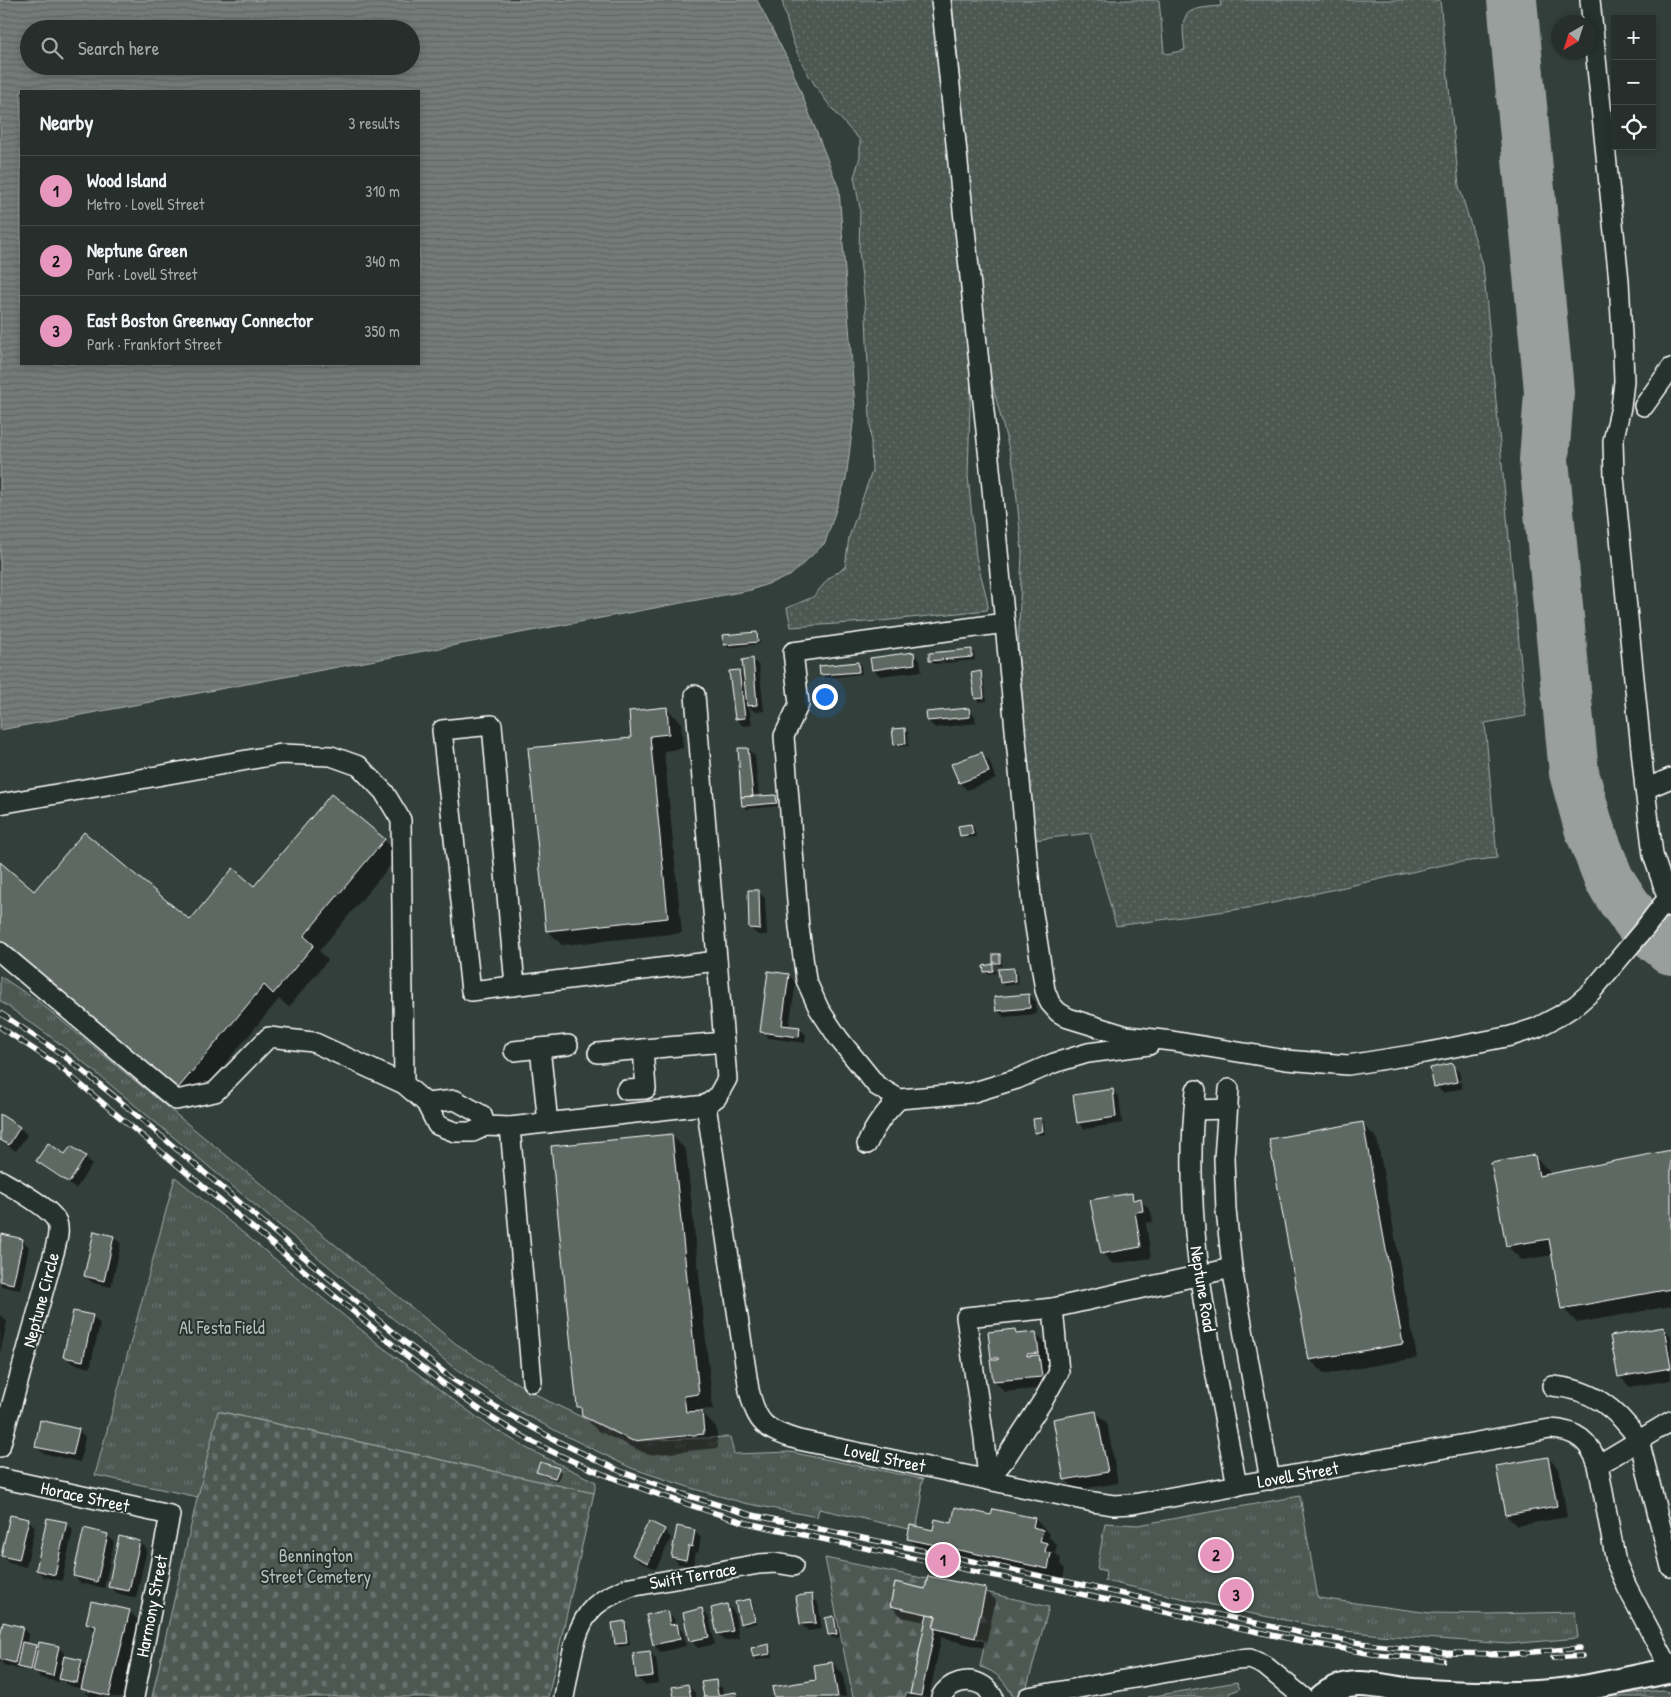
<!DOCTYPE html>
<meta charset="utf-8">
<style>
body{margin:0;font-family:"Patrick Hand",sans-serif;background:#323b38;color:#f1f3f6}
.controls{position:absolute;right:15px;top:15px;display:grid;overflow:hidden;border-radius:0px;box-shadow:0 2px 8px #0003}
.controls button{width:45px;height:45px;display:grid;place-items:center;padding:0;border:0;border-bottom:1px solid #424a48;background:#262f2c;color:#f1f3f6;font:25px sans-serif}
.compass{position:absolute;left:1551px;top:15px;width:45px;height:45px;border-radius:50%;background:#262f2c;box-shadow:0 2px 8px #0003;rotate:219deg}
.you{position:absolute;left:824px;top:696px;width:18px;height:18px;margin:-12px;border:4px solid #fff;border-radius:50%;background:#1a73e8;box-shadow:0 0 0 8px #1a73e833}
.badge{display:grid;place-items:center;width:32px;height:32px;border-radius:50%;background:#e797bd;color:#111;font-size:16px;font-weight:700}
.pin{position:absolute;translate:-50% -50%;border:2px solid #fff;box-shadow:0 1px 5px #0006}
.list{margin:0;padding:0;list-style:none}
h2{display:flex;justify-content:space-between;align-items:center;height:65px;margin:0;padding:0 20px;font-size:21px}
h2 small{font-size:16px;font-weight:400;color:#a4a9a9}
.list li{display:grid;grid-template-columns:32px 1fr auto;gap:15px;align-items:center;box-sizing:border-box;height:70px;padding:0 20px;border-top:1px solid #424a48}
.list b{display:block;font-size:19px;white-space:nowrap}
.list p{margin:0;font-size:16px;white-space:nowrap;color:#a4a9a9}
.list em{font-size:16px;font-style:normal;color:#a4a9a9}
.icon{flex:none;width:28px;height:28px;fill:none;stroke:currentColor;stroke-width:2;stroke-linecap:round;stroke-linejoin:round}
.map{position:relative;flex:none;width:1671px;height:1697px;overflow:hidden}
.search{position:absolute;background:#262f2c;box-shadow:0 2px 8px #0003;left:20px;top:20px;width:400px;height:55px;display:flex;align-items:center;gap:12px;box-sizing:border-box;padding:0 18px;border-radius:28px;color:#a4a9a9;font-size:19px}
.panel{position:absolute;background:#262f2c;box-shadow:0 2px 8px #0003;left:20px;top:90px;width:400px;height:275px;border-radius:0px}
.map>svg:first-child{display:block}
.grass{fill:url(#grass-dots);stroke:#a6aca9}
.forest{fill:url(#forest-firs);stroke:#a6aca9}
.cemetery{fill:url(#cemetery-stones);stroke:#a6aca9}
.park{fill:url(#park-tufts);stroke:#a6aca9}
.water{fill:url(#water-rules);stroke:#abb0ae;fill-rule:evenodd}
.shadow{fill:#0007}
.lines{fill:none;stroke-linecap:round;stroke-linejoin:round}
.taxiway{stroke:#999f9c;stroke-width:50}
.building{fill:#5f6964;stroke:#fff}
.minor-casing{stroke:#fff;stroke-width:22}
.major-casing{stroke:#fff;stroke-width:28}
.minor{stroke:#26332d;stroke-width:19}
.major{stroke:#26332d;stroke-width:24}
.rail-casing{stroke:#fff;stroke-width:5.5}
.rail{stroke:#26332d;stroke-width:4;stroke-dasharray:11;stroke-linecap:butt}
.labels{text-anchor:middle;stroke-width:4;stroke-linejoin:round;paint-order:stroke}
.street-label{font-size:18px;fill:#fff;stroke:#26332d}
.park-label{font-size:18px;fill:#b8bcba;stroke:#26332d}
</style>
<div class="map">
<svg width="1671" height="1697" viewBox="0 0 1671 1697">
<defs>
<pattern id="grass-dots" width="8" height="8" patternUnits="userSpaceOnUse" patternTransform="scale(1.25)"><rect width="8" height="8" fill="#4d5853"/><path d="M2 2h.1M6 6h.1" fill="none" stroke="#68716d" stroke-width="1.8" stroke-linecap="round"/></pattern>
<pattern id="forest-firs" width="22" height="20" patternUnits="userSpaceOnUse" patternTransform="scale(1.25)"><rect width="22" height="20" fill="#4d5853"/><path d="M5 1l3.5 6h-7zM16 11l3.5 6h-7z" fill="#68716d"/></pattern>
<pattern id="cemetery-stones" width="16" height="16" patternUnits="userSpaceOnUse" patternTransform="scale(1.25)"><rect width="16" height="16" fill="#4d5853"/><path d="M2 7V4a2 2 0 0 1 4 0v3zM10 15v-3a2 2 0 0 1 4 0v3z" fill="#68716d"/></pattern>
<pattern id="park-tufts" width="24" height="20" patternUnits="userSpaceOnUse" patternTransform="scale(1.25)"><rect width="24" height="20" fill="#4d5853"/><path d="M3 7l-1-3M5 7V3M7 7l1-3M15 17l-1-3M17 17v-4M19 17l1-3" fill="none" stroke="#68716d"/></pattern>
<pattern id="water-rules" width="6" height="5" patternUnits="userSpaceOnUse" patternTransform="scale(1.25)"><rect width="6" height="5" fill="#737b78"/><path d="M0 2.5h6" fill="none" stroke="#606462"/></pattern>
</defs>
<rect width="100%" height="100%" fill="#333f3a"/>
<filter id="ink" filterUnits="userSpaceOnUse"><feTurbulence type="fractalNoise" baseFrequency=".02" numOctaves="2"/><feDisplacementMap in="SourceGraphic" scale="10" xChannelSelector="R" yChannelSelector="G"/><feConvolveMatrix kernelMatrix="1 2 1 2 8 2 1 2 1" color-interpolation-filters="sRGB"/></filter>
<g filter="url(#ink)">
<!-- grass -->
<g class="grass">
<path d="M782,0h150l39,371 -3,105 8,81 10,38 2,12 -1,3 -106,11 -90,6 -4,-19 26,-11 16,-19 16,-11 4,-30 23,-66 -6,-156 -7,-64 1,-43 -6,-31 6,-20v-17c-24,-25 -49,-55 -63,-88 -7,-16 -11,-35 -15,-52z"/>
<path d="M952,0h207l5,52 3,2 18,-4c-5,-39 -2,-41 36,-44l-1,-6h220l19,186 24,79 43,451 -41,7 12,135 -45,5 -197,44 -139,19 -26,-93 -56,7 -16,-188 4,-100 -8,-83 -25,-98z"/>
</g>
<!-- forest -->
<g class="forest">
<path d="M825,1558l102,21 -2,10 -30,-7 -5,24 37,8 -17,80 -4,-1 -1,4h-52z"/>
<path d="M985,1592l64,15 -25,90h-11c-7,-14 -16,-26 -33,-30l5,-26 -10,-3z"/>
</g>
<!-- cemetery -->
<path class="cemetery" d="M217,1411l377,82 -46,204h-396z"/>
<!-- park -->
<g class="park">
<path d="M0,976l39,26 416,341 43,29 48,28 86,41 98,-4 4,17 56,-2 133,27 -2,7 1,12 -5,28 -7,-1 -1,4 -90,-20 -2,8 -73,-14 -50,-14 -63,-21 -73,-36 -41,-22 -64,-43 -102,-82 -268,-223 -36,-28 -47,-33z"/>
<path d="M175,1177l206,169 63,47 41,30 43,26 68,33 -2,11 -376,-82 -20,86 -103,-22z"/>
<path d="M1300,1496l18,102 112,15 58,1 87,-2 3,26 -69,6 -129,-9 -43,-5 -84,-16 -148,-33 1,-10 -9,-2 8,-46 33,2z"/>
<path d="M1237,1682l3,7 -11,4 1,4h-82z"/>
<path d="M1663,1690l8,3v4h-76z"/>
</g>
<!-- water -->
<path class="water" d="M0,0h757l32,62 50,127 16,219 -9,71 -21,64 -35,33 -39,14 -751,140zM29,29h382v37h-382zM21,91h398v273h-398z"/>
<!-- shadow -->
<g class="shadow">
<path d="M756,633l3,3 1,8 -32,4 -3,-4z"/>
<path d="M971,650l3,3 1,7 -41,4 -3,-4z"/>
<path d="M913,653l7,7 2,11 -42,5 -7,-7z"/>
<path d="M752,659l7,7 5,45 -9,1 -6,-5 3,18 -9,1 -7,-7 3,-47 6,6z"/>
<path d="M858,663l3,3 1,8 -37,4 -3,-3z"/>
<path d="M980,673l3,3 4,25 -8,1 -3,-3z"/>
<path d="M666,708l15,15 2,25 -19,3 18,182 -120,12 -15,-15 86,-191z"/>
<path d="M968,709l7,7 1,7 -41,5 -7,-7z"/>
<path d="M905,729l3,3 1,14 -11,1 -3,-3z"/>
<path d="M739,749h9l7,7 4,41 17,-1 3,3 1,7 -34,3 -3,-3z"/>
<path d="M982,754l7,7 7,18 -29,11 -7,-7z"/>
<path d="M331,796l53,44 15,15 -80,96 9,9 -39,47 -10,-8 -88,106 -191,-158v-83l35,29 155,29 64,-34z"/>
<path d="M971,825l3,3 2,9 -11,1 -4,-3z"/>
<path d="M758,891l7,7 2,37h-9l-8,-7z"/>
<path d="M999,956l3,3v7h-4l-3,-3z"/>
<path d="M992,966l3,3 1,4 -8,1 -3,-3z"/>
<path d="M1014,969l3,3 1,12 -14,2 -3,-3z"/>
<path d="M789,975l7,7 -7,45 10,1 7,7 -1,8 -36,-5 -7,-7z"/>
<path d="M1029,995l7,7 1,12 -33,3 -7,-7z"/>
<path d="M1452,1065l7,7 2,7 -22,5v3l22,-5 2,6 -20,5 -7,-7z"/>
<path d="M1112,1090l7,7 3,26 -37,6 -7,-7z"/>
<path d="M0,1115l20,13 7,7 -11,16 -16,-10z"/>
<path d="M1040,1119l4,3 1,12 -6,1 -3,-3z"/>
<path d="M1362,1124l15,14 40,220 -92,16 -15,-14z"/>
<path d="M672,1136l14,14 27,259 -13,1 16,17 2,21 -69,7 -51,-24 -15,-15v-5l-5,-5z"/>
<path d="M71,1148l15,9 6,7 -16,25 -31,-21 -7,-7 28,-5z"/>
<path d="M1671,1151v155l-94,17 -14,-15 -10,-53 -31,5 -15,-14 27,-90 15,15 1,4z"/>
<path d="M1131,1195l6,5h3l11,11 2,11 -7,1 5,35 -38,6 -11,-11z"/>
<path d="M114,1237l7,7 -10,43 -18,-4 -8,-7z"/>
<path d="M22,1240l7,7 -9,43 -19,-4 -1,-36z"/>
<path d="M0,1315l7,7 -7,32z"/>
<path d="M93,1317l7,7 -10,44 -18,-5 -8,-7z"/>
<path d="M1663,1328l8,8v44l-41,7 -11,-11z"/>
<path d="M1015,1331l4,4 16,-2 11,11 3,20h-3l3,3 3,20 -47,5 -11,-11 2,-20 -4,-4z"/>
<path d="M1096,1412l11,11 11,60 -42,7 -11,-11z"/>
<path d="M78,1430l7,7 -5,25 -37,-9 -7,-7z"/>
<path d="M1548,1458l11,11 8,48 -50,9 -11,-11z"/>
<path d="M558,1469l3,3 -3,9 -17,-6 -4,-4z"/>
<path d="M992,1516l43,3 14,15v3l8,8 -2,8 6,6 -1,5 5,5 -3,14 -139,-30 -15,-15 26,-7 19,-7z"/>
<path d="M28,1520l7,7 -9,40 -17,-4 -7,-7z"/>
<path d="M66,1523l7,7 -11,51 -18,-4 -7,-7z"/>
<path d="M649,1523l15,7 7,8 -15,31 -16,-7 -7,-7z"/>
<path d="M694,1531l7,7 -3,15 -2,-1 -3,14 -14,-2 -7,-7z"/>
<path d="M107,1535l7,7 -10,46 -23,-5 -7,-7z"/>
<path d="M120,1538l20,4 7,7 -11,49 -19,-5 -8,-7z"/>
<path d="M926,1590h59l11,10 -11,48 -39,-9 -4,-4 -13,62h-23l1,-2 4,1 15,-74 -24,-5 -11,-11z"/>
<path d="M811,1596l7,7 4,26 -14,2 -7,-7z"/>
<path d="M750,1600l3,3 4,20 -13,3 -3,-3z"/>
<path d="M727,1605l7,7 5,26 -14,3 -7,-7 -5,-25z"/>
<path d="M702,1610l7,7 6,27 -17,4 -8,-8z"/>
<path d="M129,1611l11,11 -18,75h-31l-9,-8 -15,-4 -7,-7 -1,4 -18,-4 -5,-5 1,-3 -15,-3v3l12,2 -13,-2 -17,-5 -4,-4v-18l22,-15 7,7 -2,9 9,2 3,4 19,-3 7,7v3l16,4 6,6 9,-35 -9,-9z"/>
<path d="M667,1612l7,7 1,6 8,7 3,14 -25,6 -7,-7z"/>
<path d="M834,1618l3,3 3,16 -7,1 -3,-3z"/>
<path d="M624,1622l3,3 3,20 -11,2 -3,-3z"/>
<path d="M768,1646l3,3 2,8 -16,3 -3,-3z"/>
<path d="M649,1652l7,7 3,24 -14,2 -7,-7z"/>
<path d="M832,1663l11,11 3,23h-71l43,-16z"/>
<path d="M715,1681l7,7 2,8 12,-2 3,3h-34z"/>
<path d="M688,1686l7,7 1,4h-20z"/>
</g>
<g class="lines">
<!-- taxiway -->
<path class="taxiway" d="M1512,0l36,380 1,13 -5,67 30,313 15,55 20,51 14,22 17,23 31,26"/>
</g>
<!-- building -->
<g class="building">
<path d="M757,632l1,10 -34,3 -2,-10z"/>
<path d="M972,649v8l-43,4v-8z"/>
<path d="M914,652l1,12 -43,6 -2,-12z"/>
<path d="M753,658l4,47 -10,1 -5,-46z"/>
<path d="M858,662l1,10 -39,3 -1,-9z"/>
<path d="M739,670l6,48 -10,1 -6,-48z"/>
<path d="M981,671l3,27 -9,1 -4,-26z"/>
<path d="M667,707l2,27 -19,2 18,182 -122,13 -18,-183 103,-10 -2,-27z"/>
<path d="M969,708l1,9 -43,4 -1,-9z"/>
<path d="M905,728l1,15 -12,2 -2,-16z"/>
<path d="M738,748h10l5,48 -12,1z"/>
<path d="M982,752l7,20 -30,11 -8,-19z"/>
<path d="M331,794l54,45 -81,97 10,9 -41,49 -9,-9 -89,107 -175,-146v-84l34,29 50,-59 106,88 43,-52 21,18z"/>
<path d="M776,795l1,8 -35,3 -1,-9z"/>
<path d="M971,824l2,10 -13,2 -2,-10z"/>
<path d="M748,890h11l1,39 -11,-1z"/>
<rect x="993" y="954" width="7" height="9"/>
<path d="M993,964v7l-9,1 -1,-6z"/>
<path d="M1014,968l1,13 -15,2 -2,-14z"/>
<path d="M768,971l21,3 -7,51 18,2 -1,10 -39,-5z"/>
<path d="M1029,994l1,14 -34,3 -2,-14z"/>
<path d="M1453,1063l4,19 -23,5 -4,-19z"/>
<path d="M1113,1089l3,28 -39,6 -4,-28z"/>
<path d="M0,1114l20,13 -11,18 -9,-5z"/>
<path d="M1041,1118l2,13 -8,2 -2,-14z"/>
<path d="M1363,1122l40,222 -94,16 -40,-221z"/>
<path d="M672,1134l27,260 -15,2 2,16 16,-1 2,23 -71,7 -51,-25 -1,-9h-4l-26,-261z"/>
<path d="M48,1143l17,11 6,-8 15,10 -17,27 -33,-22z"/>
<path d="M1671,1150v139l-110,20 -12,-70 -43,7 -15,-83 44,-8 4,21z"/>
<path d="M1132,1193l1,7 8,-2 2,13 -8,1 6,35 -40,7 -11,-54z"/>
<path d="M94,1231l20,5 -10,45 -20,-5z"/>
<path d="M2,1234l21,5 -10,45 -13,-3v-37z"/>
<path d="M73,1311l20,4 -10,46 -20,-4z"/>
<path d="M1664,1327l7,41 -53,9 -8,-41z"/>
<path d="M1015,1329l1,5 20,-2 3,21 -12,1v2l12,-1 3,22 -49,4 -3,-21h8v-2h-7l-3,-26z"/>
<path d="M1096,1411l12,61 -44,8 -11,-61z"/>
<path d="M40,1420l39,9 -6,26 -38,-8z"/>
<path d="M1548,1457l9,49 -52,9 -9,-49z"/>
<path d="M540,1462l19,6 -4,10 -19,-6z"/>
<path d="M955,1507l36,8 2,-6 42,9 -2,9 10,3 -3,11 7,2 -2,9 6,1 -3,16 -141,-30 3,-14 23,5 2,-11 17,4z"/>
<path d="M10,1515l19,4 -10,41 -18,-4z"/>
<path d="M47,1518l20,4 -12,53 -19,-5z"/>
<path d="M649,1521l16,8 -17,34 -16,-8z"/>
<path d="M677,1526l18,4 -3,17 -3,-1 -3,14 -15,-3z"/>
<path d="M84,1528l24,6 -11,48 -24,-6z"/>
<path d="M119,1536l21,5 -11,50 -21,-4z"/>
<path d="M928,1576l58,12 -11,50 -42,-10 3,-12 -46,-10 5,-24 30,7z"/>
<path d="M812,1594l4,29 -16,1 -4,-28z"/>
<path d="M750,1599l5,21 -15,4 -5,-22z"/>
<path d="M91,1601l39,9 -21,86 -28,-7 15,-63 -10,-3z"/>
<path d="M727,1604l6,27 -16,3 -6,-26z"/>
<path d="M702,1608l7,29 -20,4 -6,-28z"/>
<path d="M667,1610l3,15 7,-1 3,15 -27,6 -7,-30z"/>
<path d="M927,1614l9,2 -3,12 2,1 -14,67 -11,-2z"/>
<path d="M834,1616l3,18 -9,1 -3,-17z"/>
<path d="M625,1621l2,22 -12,1 -3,-21z"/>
<path d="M3,1622l20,5 -8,36 -15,-4v-22z"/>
<path d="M22,1642l14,3 -5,25 -14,-3z"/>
<path d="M39,1642l20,4 -6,30 -20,-5z"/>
<path d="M769,1644l1,10 -17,3 -2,-9z"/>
<path d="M650,1651l3,25 -17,2 -3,-25z"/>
<path d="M64,1656l18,4 -5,23 -18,-4z"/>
<path d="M832,1662l6,35h-64l-2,-10 44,-7 -2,-15z"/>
<path d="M716,1680l2,15 18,-3 1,5h-33l-3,-15z"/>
<path d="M688,1684l3,13h-17l-2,-10z"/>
</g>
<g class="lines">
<!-- minor casing -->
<g class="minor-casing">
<g id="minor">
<path d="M941,0l50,478 41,429 13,83 5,13 8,9 10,6 59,18 45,5 114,19 62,5 76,-12 87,-17 25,-8 23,-12 17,-11 16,-14 53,-63 22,-29"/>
<path d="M1590,0l29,281 4,73 1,27 -3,26 -8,34 1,36 31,312 8,66 18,53"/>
<path d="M1644,406l27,-38"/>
<path d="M1005,623l-212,29 6,52 -15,32 15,191 7,53 13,29 20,30 38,47 22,13 72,-6 46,-14 37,-16 34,-10 61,-8"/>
<path d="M1645,789l26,-11"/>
<path d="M0,804l281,-50 50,2 28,10 25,26 17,28 3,264"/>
<path d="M0,952l176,148 39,-8 54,-55 44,5 91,42 22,19 11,22 18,7h18l12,-6 25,1 196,-22 11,-8 10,-18 -32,-384"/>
<path d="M515,986l-23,-261 -50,5 29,261 246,-30"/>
<path d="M514,1051l26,-3"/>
<path d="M598,1053l126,-11"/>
<path d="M1229,1089l-5,69 2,52 6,58 38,212"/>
<path d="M626,1090l20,-1 -3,-40"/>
<path d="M1196,1090c-16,133 17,265 41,396"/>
<path d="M426,1103l29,-3 27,15 3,11"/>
<path d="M706,1105l43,285c8,34 16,40 50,50l294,62 21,3 19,-1 417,-75c26,1 40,12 48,36l18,97 11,25 44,84"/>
<path d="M1194,1110l33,-1"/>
<path d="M548,1123l-8,-75 28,-3"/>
<path d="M510,1127l22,255"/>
<path d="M867,1144c8,-19 18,-31 32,-45"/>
<path d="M0,1180c14,8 51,28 57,42 3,9 0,18 -2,27l-55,198"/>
<path d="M1552,1386c40,3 64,22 87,54l32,127"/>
<path d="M1598,1465l73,-44"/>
<path d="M0,1478l170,37 -36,182"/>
<path d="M988,1480l-4,-42 -18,-121 87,-9 179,-40"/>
<path d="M988,1480l17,-21 39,-60 15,-27 -6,-64"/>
<path d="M564,1697c6,-29 9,-71 31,-91 10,-9 23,-14 35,-19l129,-23 16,-1 18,3"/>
<path d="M941,1697c8,-15 27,-20 41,-12 5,2 8,8 11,12"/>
<path d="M1028,1697l208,-37 14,-1 14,6 39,32"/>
</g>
</g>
<!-- major casing -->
<g class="major-casing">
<path id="major" d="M1322,1697c27,-23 60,-9 92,-6 57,4 117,6 175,-4 27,-5 55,-11 82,-17"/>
</g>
<!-- minor -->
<use href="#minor" class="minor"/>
<!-- major -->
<use href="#major" class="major"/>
<!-- rail casing -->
<g class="rail-casing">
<g id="rail">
<path d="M0,1013l63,42 51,41 288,244 52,40 50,32 57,31 59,28 63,23 65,20 215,45 348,76 63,10 72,8 64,1 70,-6"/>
<path d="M0,1027l56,37 341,284c50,39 100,78 158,105 61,29 127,50 192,70l563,120 63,11 70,6"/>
<path d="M1553,1658l29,-2"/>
</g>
</g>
<!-- rail -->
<use href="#rail" class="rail"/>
</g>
</g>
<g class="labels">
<!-- street labels -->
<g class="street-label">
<text transform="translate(1203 1289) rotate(81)" y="6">Neptune Road</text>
<text transform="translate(41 1300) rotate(-75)" y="6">Neptune Circle</text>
<text transform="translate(885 1458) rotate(12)" y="6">Lovell Street</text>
<text transform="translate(1298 1475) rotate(-10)" y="6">Lovell Street</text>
<text transform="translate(85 1497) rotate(12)" y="6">Horace Street</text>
<text transform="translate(693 1576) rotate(-10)" y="6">Swift Terrace</text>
<text transform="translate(152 1606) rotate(-79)" y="6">Harmony Street</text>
</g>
<!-- park labels -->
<g class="park-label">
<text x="222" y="1334">Al Festa Field</text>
<text x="316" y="1562">Bennington<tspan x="316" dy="21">Street Cemetery</tspan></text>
</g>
</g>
</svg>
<div class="controls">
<button>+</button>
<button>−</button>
<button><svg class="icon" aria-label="locate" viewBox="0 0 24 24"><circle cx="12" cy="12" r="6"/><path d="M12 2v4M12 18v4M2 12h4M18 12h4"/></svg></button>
</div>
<svg class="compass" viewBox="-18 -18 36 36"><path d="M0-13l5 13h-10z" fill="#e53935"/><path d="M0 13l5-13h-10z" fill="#a4a9a9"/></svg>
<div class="you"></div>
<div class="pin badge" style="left:943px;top:1560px">1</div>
<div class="pin badge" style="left:1216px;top:1555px">2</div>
<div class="pin badge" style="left:1236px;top:1595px">3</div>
<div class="search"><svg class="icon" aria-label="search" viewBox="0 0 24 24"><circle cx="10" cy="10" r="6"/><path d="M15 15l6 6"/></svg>Search here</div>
<section class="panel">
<h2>Nearby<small>3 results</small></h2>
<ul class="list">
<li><span class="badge">1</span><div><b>Wood Island</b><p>Metro · Lovell Street</p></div><em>310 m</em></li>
<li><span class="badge">2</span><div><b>Neptune Green</b><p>Park · Lovell Street</p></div><em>340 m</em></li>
<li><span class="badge">3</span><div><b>East Boston Greenway Connector</b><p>Park · Frankfort Street</p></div><em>350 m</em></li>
</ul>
</section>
</div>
